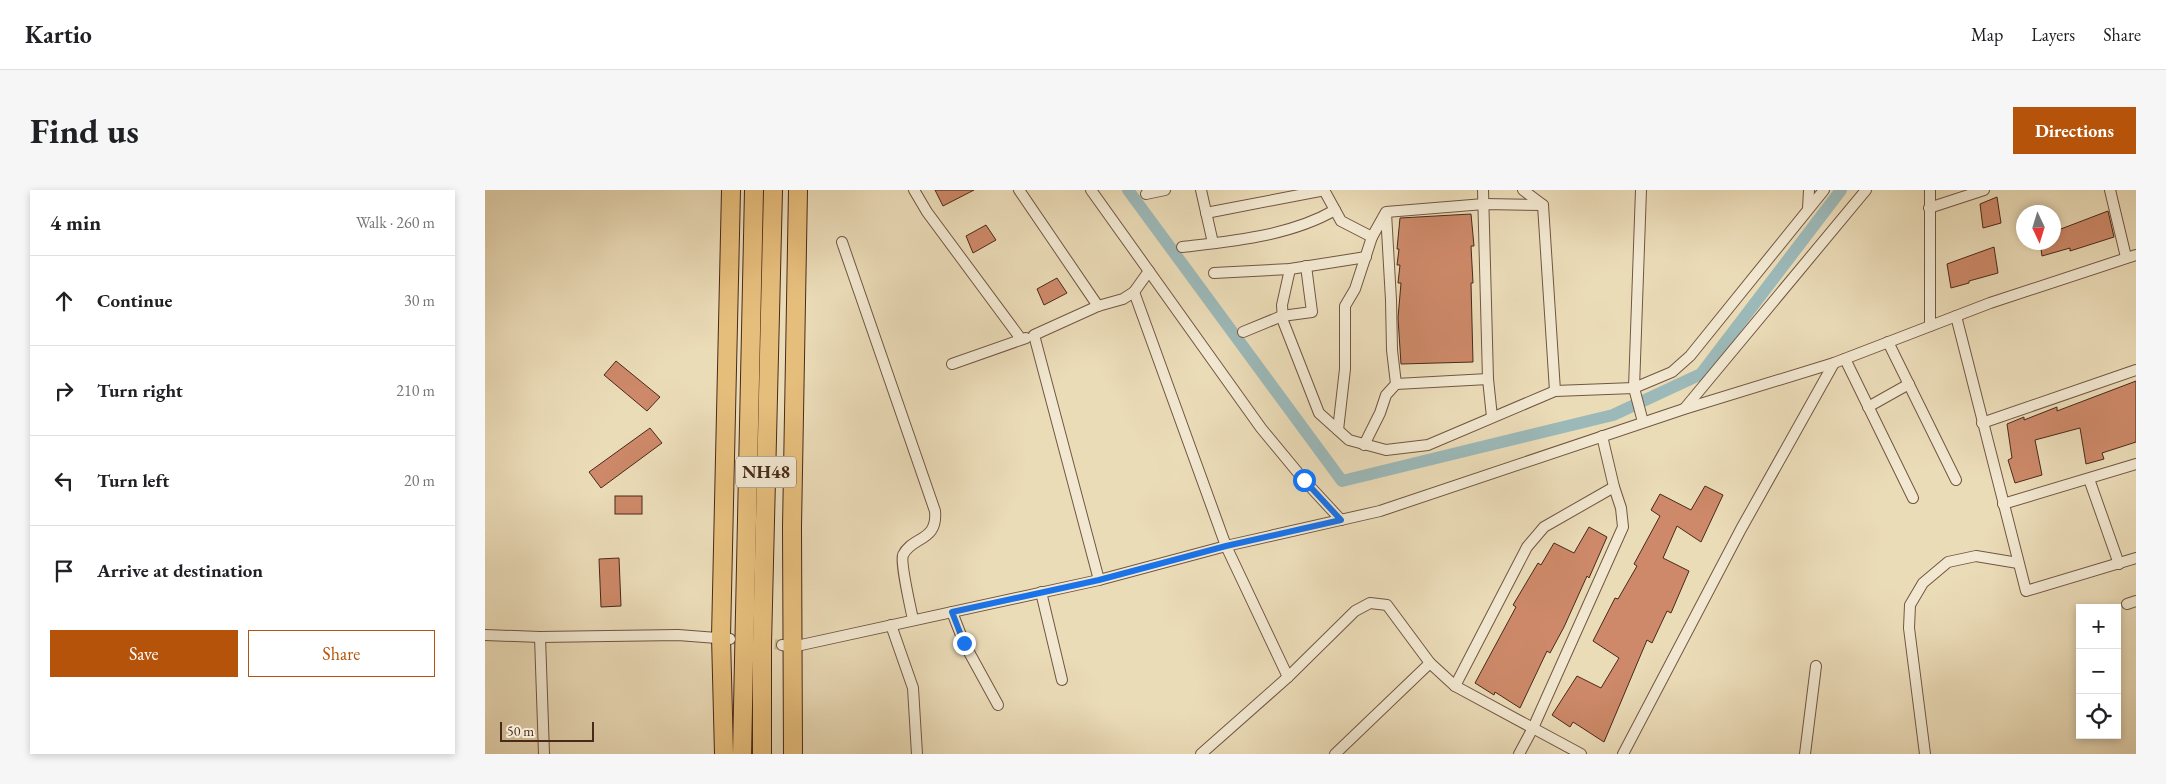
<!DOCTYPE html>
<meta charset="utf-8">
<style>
body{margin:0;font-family:"EB Garamond",serif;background:#f6f6f6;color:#202124}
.controls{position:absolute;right:15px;bottom:15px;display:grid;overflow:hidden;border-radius:0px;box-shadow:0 2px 8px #0003}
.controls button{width:45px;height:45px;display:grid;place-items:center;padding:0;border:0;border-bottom:1px solid #e0e0e0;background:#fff;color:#202124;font:25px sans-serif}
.compass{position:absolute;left:1531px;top:15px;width:45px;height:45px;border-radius:50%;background:#fff;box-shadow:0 2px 8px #0003;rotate:176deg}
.scale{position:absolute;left:15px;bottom:12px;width:94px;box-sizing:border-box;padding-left:5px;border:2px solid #49291a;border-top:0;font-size:14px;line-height:18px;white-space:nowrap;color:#49291a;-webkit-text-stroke:4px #f2e8d1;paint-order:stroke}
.stop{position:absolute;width:15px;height:15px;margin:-11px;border:4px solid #1a73e8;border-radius:50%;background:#fff}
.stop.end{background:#1a73e8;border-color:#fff;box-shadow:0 1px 5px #0008}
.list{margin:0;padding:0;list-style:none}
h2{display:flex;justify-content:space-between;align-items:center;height:65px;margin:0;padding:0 20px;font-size:21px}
h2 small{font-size:16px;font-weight:400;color:#757577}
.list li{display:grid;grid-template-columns:32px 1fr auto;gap:15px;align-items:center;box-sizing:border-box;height:90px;padding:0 20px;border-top:1px solid #e0e0e0}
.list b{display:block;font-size:19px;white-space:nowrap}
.list em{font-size:16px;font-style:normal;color:#757577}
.actions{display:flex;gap:10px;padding:15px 20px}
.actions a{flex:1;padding:11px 0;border:1px solid #b45309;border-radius:0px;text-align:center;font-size:18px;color:#b45309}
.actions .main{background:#b45309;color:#fff}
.icon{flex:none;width:28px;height:28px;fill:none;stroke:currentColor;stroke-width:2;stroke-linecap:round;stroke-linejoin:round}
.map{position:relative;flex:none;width:1651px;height:564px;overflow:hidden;border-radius:0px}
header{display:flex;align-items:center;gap:30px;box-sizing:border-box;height:70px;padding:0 25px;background:#fff;border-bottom:1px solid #e0e0e0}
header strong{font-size:24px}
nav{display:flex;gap:28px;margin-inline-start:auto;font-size:18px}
.intro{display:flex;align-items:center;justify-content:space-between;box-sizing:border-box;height:120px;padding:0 30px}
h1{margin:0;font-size:35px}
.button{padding:12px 22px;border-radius:0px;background:#b45309;color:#fff;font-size:18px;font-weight:700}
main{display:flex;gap:30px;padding:0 30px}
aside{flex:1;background:#fff;border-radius:0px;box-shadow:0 2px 8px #0003}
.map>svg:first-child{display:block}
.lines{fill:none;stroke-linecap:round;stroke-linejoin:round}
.canal{stroke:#9cb9b9;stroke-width:12}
.building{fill:#cd8969;stroke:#49291a}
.street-tunnel{stroke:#cbb898;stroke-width:10;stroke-dasharray:10 5;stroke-linecap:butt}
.street-casing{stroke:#725642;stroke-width:12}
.highway-casing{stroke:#49291a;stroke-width:20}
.street{stroke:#f2e8d1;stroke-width:10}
.highway{stroke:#e6be7c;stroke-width:18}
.route{stroke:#1a73e8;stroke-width:6}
.labels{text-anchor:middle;stroke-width:4;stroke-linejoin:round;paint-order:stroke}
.shield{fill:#f2e8d1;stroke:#7c6251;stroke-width:1}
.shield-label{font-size:18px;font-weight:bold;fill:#49291a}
</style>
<header>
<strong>Kartio</strong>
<nav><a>Map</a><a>Layers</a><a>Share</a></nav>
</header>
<div class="intro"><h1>Find us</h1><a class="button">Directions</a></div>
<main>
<aside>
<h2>4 min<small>Walk · 260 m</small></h2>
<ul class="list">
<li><svg class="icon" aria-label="ahead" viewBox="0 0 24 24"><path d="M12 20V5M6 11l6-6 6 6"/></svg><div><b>Continue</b></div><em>30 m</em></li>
<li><svg class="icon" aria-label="right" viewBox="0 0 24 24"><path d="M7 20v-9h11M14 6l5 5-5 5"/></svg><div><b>Turn right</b></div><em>210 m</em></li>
<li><svg class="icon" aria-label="left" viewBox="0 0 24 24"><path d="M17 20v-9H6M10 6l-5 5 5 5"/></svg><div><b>Turn left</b></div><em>20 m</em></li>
<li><svg class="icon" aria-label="arrive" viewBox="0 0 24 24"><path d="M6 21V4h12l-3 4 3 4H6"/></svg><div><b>Arrive at destination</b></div></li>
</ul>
<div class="actions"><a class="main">Save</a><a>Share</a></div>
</aside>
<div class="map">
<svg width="1651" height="564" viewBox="0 0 1651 564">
<rect width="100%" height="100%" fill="#ebdcb8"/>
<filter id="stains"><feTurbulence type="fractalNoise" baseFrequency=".004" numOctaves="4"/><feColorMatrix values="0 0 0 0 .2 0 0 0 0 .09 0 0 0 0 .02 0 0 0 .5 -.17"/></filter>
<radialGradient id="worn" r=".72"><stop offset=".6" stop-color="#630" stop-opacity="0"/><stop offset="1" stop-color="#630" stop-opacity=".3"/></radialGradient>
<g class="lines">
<!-- canal -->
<path class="canal" d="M643,0l214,291 271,-66 88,-41 140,-184"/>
</g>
<!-- building -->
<g class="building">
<path d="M450,0h39l-31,16z"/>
<path d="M1512,7l4,26 -18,5 -3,-24z"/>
<path d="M1623,21l6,26 -44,14v-3l-28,8 -2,-14h13v-10z"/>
<path d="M986,24l3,32h-3l2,37h-2l2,79 -72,2 -3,-46 3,-35h-3l2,-18h-3l2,-16h-2l3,-31z"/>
<path d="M501,35l10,15 -23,13 -7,-17z"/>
<path d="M1509,57l4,26 -29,8v2l-18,5 -4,-24z"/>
<path d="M572,88l10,15 -23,12 -7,-16z"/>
<path d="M131,171l44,36 -13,14 -43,-36z"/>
<path d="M1651,191v61l-34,11 2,6 -18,5 -6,-36 -45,12 7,35 -27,8 -7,-23 4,-2 -5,-34 17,-7v3l33,-13v4z"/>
<path d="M165,238l12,15 -61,45 -12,-16z"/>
<path d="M1220,296l18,9 -22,47 -24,-16 -14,32 26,13 -18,42 -4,-2 -15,32 -5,-3 -43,102 -31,-20 -3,5 -18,-12 25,-39 24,12 18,-30 -26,-17 22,-43 3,1 19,-33 -3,-2 26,-48 -9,-6 9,-16 31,16z"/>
<rect x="130" y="306" width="27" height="18"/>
<path d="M1104,337l18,10 -18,41 -2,-2 -23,51 -14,26 -3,-2 -27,57 -25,-16 -1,3 -19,-12 41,-76 -3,-2 25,-42 3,2 13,-22 20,10z"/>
<path d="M134,368l2,48 -20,1 -2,-48z"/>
</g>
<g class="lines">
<!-- street-tunnel -->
<path class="street-tunnel" d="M245,449l52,6"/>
<!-- street casing -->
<g class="street-casing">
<g id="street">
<path d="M429,0l13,22 94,127"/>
<path d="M534,0l79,116"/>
<path d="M606,0l170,238 43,52 37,40"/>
<path d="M716,0l12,53"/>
<path d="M839,0l17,31 31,16 14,-25 98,-8 59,1"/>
<path d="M998,0l5,189 4,38"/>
<path d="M1038,0l20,15 12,186"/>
<path d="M1156,0l-7,198 9,34"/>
<path d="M1625,0l16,67"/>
<path d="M661,4l19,-4"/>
<path d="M1444,18l55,-18"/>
<path d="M1323,19l1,-19"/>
<path d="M721,23l119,-23"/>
<path d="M357,52l93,269c3,31 -23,25 -32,44 -3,8 8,54 10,65"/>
<path d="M697,57c51,-6 108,-11 153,-37"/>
<path d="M805,79l-8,36 1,16 36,92 30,27 37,10 42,-5 127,-54 79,-3 38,-16 18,-16 134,-166"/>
<path d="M729,83l76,-4 76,-12"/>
<path d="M649,102l15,-21"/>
<path d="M1471,126l70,275 110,-33"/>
<path d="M1445,136v-136"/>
<path d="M758,142l39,-16 30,-4 -6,-46"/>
<path d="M1403,152l68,138"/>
<path d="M1360,169l68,139"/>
<path d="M467,174l74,-26"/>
<path d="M911,194l92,-5"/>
<path d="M1383,217l41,-23"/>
<path d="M1200,218l181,-218"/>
<path d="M1497,233l154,-53"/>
<path d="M853,240l7,-61v-63l10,-17 17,-52"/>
<path d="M879,255l16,-32 6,-18 10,-11 -4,-34 -1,-50 -5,-87"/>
<path d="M1604,289l30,85"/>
<path d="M1518,314l133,-40"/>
<path d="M614,390l-65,-245 64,-29 25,-7 11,-7 92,254 62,131"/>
<path d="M556,402l21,88"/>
<path d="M1642,414l9,-3"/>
<path d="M467,422l12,31 34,62"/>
<path d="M406,435l22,63 4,66"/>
<path d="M0,445l55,2 138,-2 52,4"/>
<path d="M55,447l4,117"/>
<path d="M297,455l10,2 307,-67 127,-34 154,-35 304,-102 150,-46 156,-60 146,-48"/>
<path d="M970,496l72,-139 17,-20 70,-40 -12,-51"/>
<path d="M716,564l87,-77 67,-66 15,-8 17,2 43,58 25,23 126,68"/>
<path d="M850,564l95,-91"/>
<path d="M1034,564l14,-26 90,-201 -2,-19 -7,-21"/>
<path d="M1138,564l118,-225 93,-166"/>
<path d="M1320,564l11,-88"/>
<path d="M1440,564l-16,-126 1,-23 13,-22 25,-21 28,-6 42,7"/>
</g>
</g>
<!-- highway casing -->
<g class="highway-casing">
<g id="highway">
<path d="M239,564l-3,-117 10,-447"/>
<path d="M257,564l12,-564"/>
<path d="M277,564v-109l11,-455"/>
<path d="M308,564l-1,-227 6,-337"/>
</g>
</g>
<!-- street -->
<use href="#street" class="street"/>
<!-- highway -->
<use href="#highway" class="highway"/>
</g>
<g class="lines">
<!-- route -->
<path class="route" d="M479,453l-12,-31 147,-32 127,-34 115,-26 -37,-40"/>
</g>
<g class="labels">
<!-- shield labels -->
<rect class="shield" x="251" y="266.5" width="60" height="31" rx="4"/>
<g class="shield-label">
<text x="281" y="288">NH48</text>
</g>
</g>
<rect width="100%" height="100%" filter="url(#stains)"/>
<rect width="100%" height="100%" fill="url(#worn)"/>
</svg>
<div class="controls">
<button>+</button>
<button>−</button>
<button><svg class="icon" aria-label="locate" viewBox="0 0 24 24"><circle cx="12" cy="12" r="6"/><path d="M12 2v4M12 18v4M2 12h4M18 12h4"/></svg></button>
</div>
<svg class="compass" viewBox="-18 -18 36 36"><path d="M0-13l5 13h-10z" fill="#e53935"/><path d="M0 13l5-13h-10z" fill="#757577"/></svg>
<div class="scale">50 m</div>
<div class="stop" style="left:819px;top:290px"></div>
<div class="stop end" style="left:479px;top:453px"></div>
</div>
</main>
